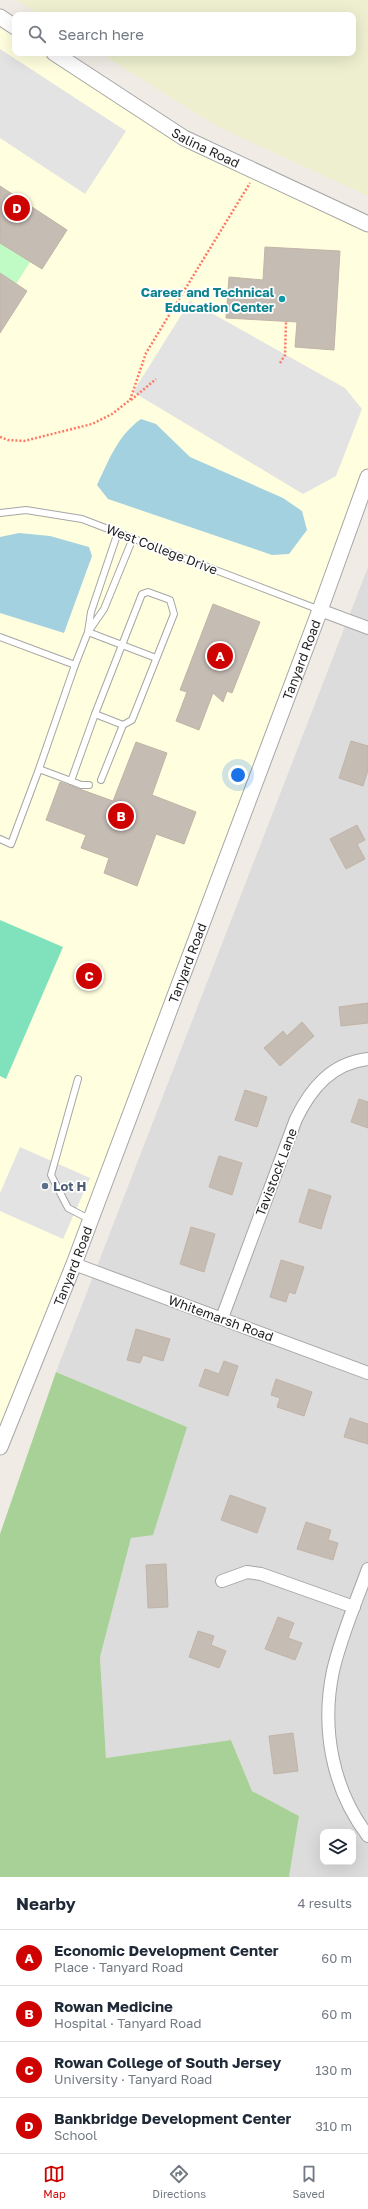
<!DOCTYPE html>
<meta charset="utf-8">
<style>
body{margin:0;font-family:"Golos Text",sans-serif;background:#f6f6f7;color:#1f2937}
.controls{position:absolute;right:12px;bottom:12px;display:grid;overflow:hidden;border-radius:8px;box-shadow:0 4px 16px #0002}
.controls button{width:36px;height:36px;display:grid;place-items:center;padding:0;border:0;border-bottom:1px solid #e0e1e3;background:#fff;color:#1f2937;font:20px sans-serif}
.you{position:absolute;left:238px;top:775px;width:14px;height:14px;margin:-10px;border:3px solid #fff;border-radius:50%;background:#1a73e8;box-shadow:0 0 0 6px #1a73e833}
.badge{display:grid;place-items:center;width:26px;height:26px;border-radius:50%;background:#ce0200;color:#fff;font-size:13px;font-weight:700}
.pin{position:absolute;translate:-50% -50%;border:2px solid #fff;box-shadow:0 1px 4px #0006}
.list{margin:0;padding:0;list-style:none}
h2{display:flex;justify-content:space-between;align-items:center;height:52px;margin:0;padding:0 16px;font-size:17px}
h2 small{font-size:13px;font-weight:400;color:#747a83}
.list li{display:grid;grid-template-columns:26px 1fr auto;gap:12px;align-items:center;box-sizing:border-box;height:56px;padding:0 16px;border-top:1px solid #e0e1e3}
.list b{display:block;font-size:15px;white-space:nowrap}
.list p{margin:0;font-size:13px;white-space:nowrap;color:#747a83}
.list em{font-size:13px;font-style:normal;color:#747a83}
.icon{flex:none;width:22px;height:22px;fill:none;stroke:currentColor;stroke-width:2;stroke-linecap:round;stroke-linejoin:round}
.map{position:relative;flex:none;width:368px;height:1877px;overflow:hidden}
.search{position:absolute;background:#fff;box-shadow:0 4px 16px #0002;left:12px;right:12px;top:12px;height:44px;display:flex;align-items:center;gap:10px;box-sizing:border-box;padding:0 14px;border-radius:8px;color:#747a83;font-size:15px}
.sheet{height:276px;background:#fff}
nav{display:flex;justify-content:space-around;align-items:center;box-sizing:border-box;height:56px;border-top:1px solid #e0e1e3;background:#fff;font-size:11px;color:#747a83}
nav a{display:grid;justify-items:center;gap:2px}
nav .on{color:#ce0200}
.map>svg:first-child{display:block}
.residential{fill:#dddcdc;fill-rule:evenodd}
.education{fill:#ffffdf}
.farmland{fill:#edefcf}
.forest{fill:#a8d198}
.park{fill:#c0fbc5}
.pitch{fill:#80e2bd}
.parking{fill:#e3e3e3}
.water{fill:#a3d1df}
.building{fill:#c5bcb4;stroke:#c2b3a6}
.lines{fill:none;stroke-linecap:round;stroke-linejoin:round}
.service-casing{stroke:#a6a6a6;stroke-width:8}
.minor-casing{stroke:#a6a6a6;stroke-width:14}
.tertiary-casing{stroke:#a6a6a6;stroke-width:17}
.path{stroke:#ff7867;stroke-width:2.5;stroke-dasharray:2 2;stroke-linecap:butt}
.service{stroke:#fff;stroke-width:6}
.minor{stroke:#fff;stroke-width:12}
.tertiary{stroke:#fff;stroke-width:15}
.culture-dot{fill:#0f9aa8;stroke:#fff;stroke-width:1.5}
.service-dot{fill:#5c6f8a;stroke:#fff;stroke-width:1.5}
.labels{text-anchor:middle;stroke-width:3.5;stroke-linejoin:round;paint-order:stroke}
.street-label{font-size:13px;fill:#1f1f1f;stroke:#fff}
.culture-label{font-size:13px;font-weight:bold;fill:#0d838f;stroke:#fff;text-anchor:end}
.service-label{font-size:13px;font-weight:bold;fill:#4e5e75;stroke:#fff;text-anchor:start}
</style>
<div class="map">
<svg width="368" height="1877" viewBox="0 0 368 1877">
<rect width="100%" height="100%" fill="#f0ece5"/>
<!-- residential -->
<path class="residential" d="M368,567v1310h-79l10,-61 -47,-25 -21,-51 -125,18 -6,-101 31,-119 56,-111 -131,-55zM323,1832h30v30h-30z"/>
<!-- education -->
<path class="education" d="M0,17l15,10v26h39l130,85 184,86v253l-368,969z"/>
<!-- farmland -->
<path class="farmland" d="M16,0h352v196l-150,-69 -118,-74h253v-38h-313z"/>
<!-- forest -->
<path class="forest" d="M56,1372l131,55 -34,108 -22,3 -31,119 6,101 125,-18 21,51 47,25 -10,61h-289v-343z"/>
<!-- park -->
<path class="park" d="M0,243l30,19 -14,22 -16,-11z"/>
<!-- pitch -->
<path class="pitch" d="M0,920l63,27 -57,132 -6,-3z"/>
<!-- parking -->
<g class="parking">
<path d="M0,49l126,82 -41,63 -85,-56z"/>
<path d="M190,301l155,87 17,21 -26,67 -33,18 -170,-102z"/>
<path d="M20,1147l70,31 -27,61 -63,-28v-18z"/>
</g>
<!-- water -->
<g class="water">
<path d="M141,419l15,5 34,33 93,41 19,13 5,19 -18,24 -17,1 -164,-56 -11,-14c12,-25 21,-50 44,-66z"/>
<path d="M19,533l31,3 39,11 3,9 -28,77 -64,-20v-76z"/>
</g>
<!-- building -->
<g class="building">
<path d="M0,186l67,44 -25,39 -42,-26z"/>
<path d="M265,247l75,4 -6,99 -39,-3 2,-25 -71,-4 3,-41 34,3z"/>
<path d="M0,273l27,18 -27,42z"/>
<path d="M213,604l47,18 -28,71 -5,-2 -4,11 -10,-9 -14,37 -23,-9 11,-29 -7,-2z"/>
<path d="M351,741l17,5v24l-5,16 -24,-8z"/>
<path d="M136,742l31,11 -15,42 44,17 -12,32 -28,-10 -19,52 -33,-13 5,-15 -28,-10 5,-13 -40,-15 14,-38 53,19z"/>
<path d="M357,825l8,15 -8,4 8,15 -19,10 -16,-30z"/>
<path d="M368,1003v20l-27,3 -2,-19z"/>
<path d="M302,1022l12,14 -34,30 -16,-18 19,-17 4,5z"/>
<path d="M245,1090l22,7 -10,30 -22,-7z"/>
<path d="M359,1099l9,3v26l-17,-6z"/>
<path d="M219,1156l23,7 -10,32 -23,-8z"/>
<path d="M309,1189l22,7 -10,33 -22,-7z"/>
<path d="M191,1227l24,7 -11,38 -24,-8z"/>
<path d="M281,1260l23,7 -9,27 -6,-2 -3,10 -16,-5z"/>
<path d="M136,1329l34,10 -7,22 -20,-6 -3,8 -13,-3z"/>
<path d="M224,1361l14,5 -10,30 -29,-10 6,-17 14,5z"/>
<path d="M276,1379l36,13 -8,24 -27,-9 3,-9 -9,-3z"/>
<path d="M350,1418l18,6v20l-24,-7z"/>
<path d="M230,1495l36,13 -9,25 -36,-13z"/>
<path d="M306,1522l25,8 -3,10 10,3 -5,17 -36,-11z"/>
<path d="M166,1564l2,43 -20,1 -2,-43z"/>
<path d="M278,1617l16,6 -6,15 14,5 -7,17 -30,-11z"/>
<path d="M198,1631l16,5 -3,9 15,6 -7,17 -30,-11z"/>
<path d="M293,1733l5,38 -24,3 -5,-38z"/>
</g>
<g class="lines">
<!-- service casing -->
<g class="service-casing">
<g id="service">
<path d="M0,513l26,-3 56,9 238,91"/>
<path d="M118,532l-27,80 -3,20 16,-23 29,-71"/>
<path d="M0,637l75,28 13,-33 34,13 20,-51 6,-2 22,8 4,14 -42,106 -9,5 -28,-11 -24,67 -32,-12 -28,75 -11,-5"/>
<path d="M95,714l27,-69 34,13"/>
<path d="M39,769l36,-104"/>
<path d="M101,780l22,-55"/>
<path d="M71,781l10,4h8"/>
<path d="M78,1079l-27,96 17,33 23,12"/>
</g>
</g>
<!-- minor casing -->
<g class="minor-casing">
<g id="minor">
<path d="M320,610l48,18"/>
<path d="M74,1264l294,109"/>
<path d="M222,1318l74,-199c15,-31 36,-56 72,-60"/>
<path d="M368,1569c-12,33 -27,67 -35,102 -12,57 -1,118 35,165"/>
<path d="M222,1581l25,-9 14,2 93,33"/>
</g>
</g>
<!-- tertiary casing -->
<g class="tertiary-casing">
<g id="tertiary">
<path d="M0,17l15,10"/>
<path id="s1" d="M54,53l130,85 184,86"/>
<path id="s2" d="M0,1447l74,-183 246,-654 48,-133"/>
</g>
</g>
<!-- path -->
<g class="path">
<path d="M280,363l5,-8 1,-34"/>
<path d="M131,400l25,-21"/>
<path d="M0,437l8,3 16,1 68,-17 20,-10 18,-14 16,-47 104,-170"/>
</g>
<!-- service -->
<use href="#service" class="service"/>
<!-- minor -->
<use href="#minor" class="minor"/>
<!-- tertiary -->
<use href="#tertiary" class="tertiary"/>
</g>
<!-- markers -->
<circle class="culture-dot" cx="282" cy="299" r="4"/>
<circle class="service-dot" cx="45" cy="1186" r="4"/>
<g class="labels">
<!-- street labels -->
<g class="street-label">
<text dy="5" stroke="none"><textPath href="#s1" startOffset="179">Salina Road</textPath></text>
<text transform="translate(162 549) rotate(21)" y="5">West College Drive</text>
<text dy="5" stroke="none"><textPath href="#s2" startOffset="843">Tanyard Road</textPath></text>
<text dy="5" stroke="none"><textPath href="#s2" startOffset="519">Tanyard Road</textPath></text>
<text transform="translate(276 1172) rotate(-69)" y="5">Tavistock Lane</text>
<text dy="5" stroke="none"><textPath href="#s2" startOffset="195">Tanyard Road</textPath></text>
<text transform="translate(221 1318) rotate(20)" y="5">Whitemarsh Road</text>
</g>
<!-- culture labels -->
<g class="culture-label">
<text x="274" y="297">Career and Technical<tspan x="274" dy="15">Education Center</tspan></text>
</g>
<!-- service labels -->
<g class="service-label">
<text x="53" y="1191">Lot H</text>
</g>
</g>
</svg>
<div class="controls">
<button><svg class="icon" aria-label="layers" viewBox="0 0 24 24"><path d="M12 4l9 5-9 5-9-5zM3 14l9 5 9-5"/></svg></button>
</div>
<div class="you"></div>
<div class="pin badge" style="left:220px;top:656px">A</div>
<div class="pin badge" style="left:121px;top:816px">B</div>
<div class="pin badge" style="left:89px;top:976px">C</div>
<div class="pin badge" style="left:17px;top:208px">D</div>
<div class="search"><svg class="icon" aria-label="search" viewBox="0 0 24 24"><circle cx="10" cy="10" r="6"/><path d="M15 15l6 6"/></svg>Search here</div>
</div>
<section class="sheet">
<h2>Nearby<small>4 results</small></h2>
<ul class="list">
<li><span class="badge">A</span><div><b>Economic Development Center</b><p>Place · Tanyard Road</p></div><em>60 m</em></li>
<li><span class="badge">B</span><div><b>Rowan Medicine</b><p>Hospital · Tanyard Road</p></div><em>60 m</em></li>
<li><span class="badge">C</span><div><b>Rowan College of South Jersey</b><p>University · Tanyard Road</p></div><em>130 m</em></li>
<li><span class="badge">D</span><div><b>Bankbridge Development Center</b><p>School</p></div><em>310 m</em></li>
</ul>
</section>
<nav>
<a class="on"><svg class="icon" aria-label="map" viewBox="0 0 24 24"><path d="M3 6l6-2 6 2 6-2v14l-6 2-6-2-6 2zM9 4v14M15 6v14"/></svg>Map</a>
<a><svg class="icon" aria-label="directions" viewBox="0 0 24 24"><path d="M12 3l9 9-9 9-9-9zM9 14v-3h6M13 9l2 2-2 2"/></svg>Directions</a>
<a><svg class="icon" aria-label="saved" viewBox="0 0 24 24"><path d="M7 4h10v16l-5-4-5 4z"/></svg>Saved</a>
</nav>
